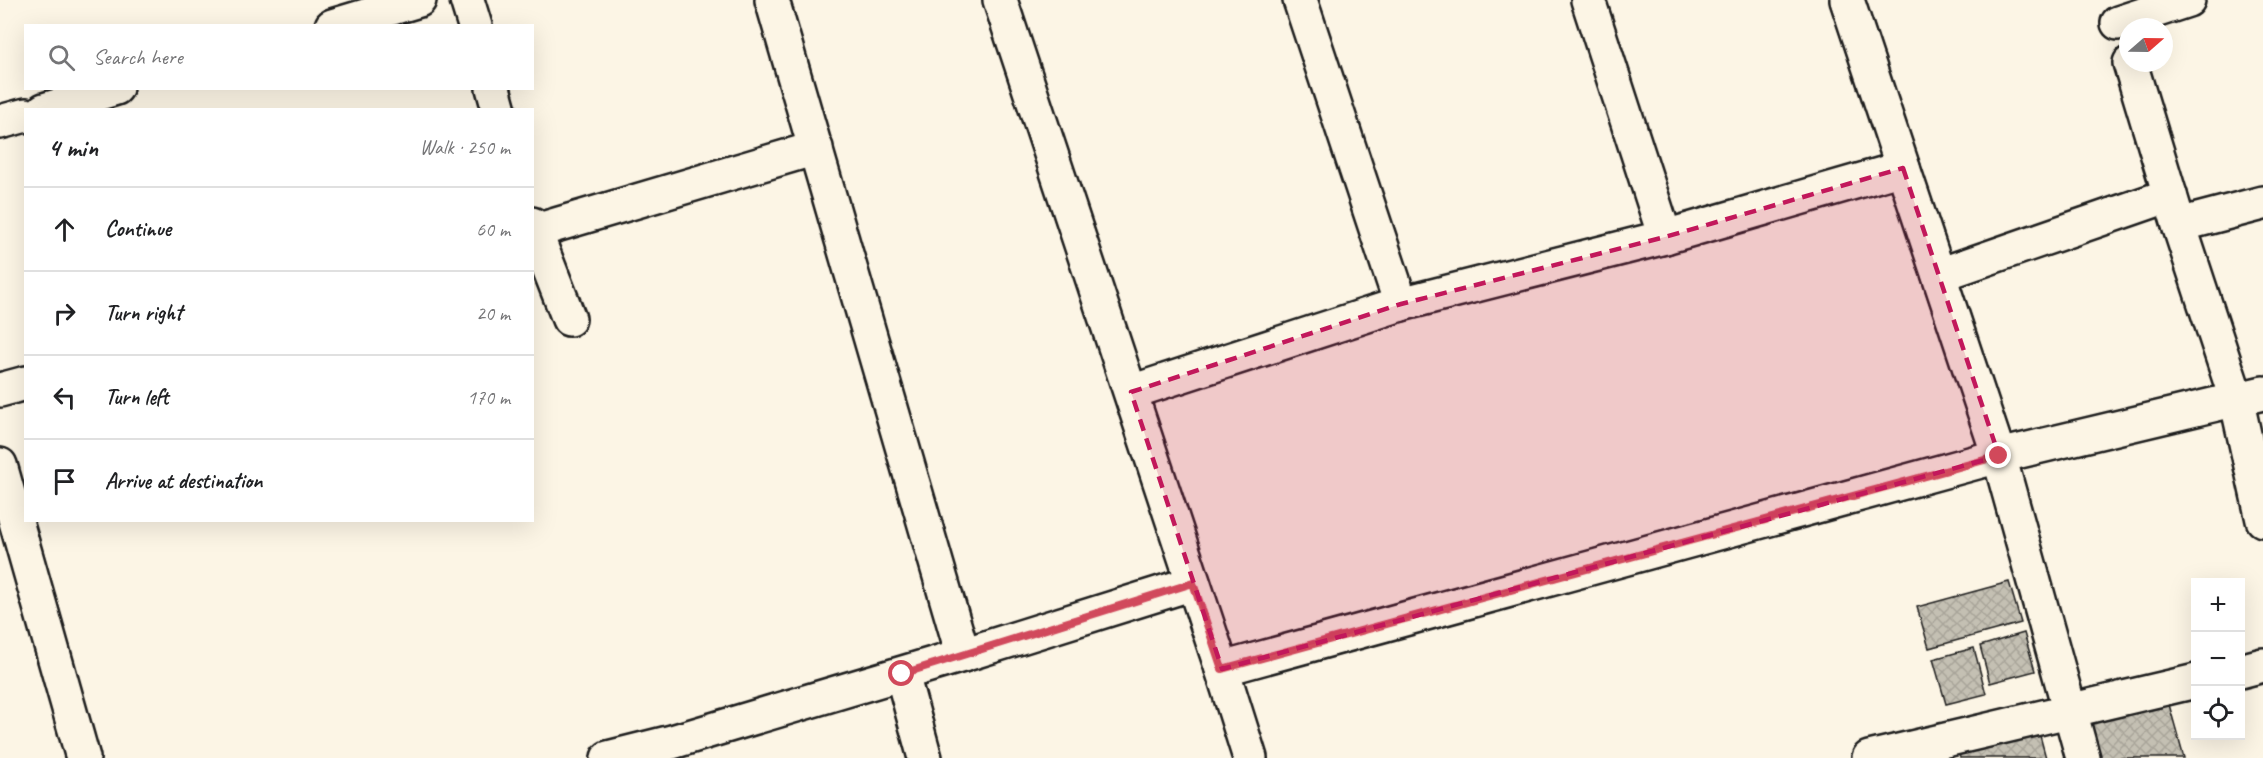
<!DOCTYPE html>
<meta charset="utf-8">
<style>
body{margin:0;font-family:Caveat,sans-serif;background:#f2f2f2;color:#202124}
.controls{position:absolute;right:18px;bottom:18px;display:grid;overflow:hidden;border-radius:0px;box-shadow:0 6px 24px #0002}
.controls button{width:54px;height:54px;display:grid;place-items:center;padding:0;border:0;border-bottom:2px solid #e0e0e0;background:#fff;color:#202124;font:30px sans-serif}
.compass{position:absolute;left:2119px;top:18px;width:54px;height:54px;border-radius:50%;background:#fff;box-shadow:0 6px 24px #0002;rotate:70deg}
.stop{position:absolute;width:18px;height:18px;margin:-14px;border:4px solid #d1495b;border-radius:50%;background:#fff}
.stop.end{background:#d1495b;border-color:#fff;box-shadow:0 2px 6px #0008}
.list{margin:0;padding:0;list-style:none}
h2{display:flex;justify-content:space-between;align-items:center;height:78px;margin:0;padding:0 24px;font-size:26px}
h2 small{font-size:20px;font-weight:400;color:#757577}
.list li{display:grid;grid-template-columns:39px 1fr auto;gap:18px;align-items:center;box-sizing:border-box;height:84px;padding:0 24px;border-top:2px solid #e0e0e0}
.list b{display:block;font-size:22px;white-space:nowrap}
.list em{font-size:20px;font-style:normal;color:#757577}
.icon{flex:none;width:33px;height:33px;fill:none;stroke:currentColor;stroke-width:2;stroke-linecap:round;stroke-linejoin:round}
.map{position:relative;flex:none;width:2263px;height:758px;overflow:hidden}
.search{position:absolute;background:#fff;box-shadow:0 6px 24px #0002;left:24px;top:24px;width:510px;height:66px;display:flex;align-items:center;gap:15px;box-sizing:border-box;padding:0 21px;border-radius:0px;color:#757577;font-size:22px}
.panel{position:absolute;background:#fff;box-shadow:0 6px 24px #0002;left:24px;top:108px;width:510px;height:414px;border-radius:0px}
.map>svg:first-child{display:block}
.building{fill:url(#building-cross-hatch);stroke:#1c1c1c;stroke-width:1.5}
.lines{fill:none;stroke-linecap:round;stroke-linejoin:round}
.minor-casing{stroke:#1c1c1c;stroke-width:38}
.minor{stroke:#fcf5e5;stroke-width:33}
.route{stroke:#d1495b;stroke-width:8}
.marked{fill:#c2185b;fill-opacity:0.2;stroke:#c2185b;stroke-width:4.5;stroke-dasharray:12 8;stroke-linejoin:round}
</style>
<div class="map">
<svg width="2263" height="758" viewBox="0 0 2263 758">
<defs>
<pattern id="building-cross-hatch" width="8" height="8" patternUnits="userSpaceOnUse" patternTransform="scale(1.5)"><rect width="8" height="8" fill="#c4c0b3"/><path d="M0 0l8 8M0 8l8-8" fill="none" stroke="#a8a499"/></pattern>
</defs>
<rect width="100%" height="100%" fill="#fcf5e5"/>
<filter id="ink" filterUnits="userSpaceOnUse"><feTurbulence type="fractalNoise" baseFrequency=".0167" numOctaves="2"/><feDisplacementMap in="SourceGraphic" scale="12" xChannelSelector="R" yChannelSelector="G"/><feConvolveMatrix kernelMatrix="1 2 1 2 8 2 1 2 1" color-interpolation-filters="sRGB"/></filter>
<g filter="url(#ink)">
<!-- building -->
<g class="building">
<path d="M2009,582l12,41 -92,25 -12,-41z"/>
<path d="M2024,633l11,38 -45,12 -10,-37z"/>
<path d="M1974,648l12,46 -40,10 -13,-45z"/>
<path d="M2168,701l16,57h-83l-10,-36z"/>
<path d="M2039,732l7,26h-86l-1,-4z"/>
</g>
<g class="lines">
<!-- minor casing -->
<g class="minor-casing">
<g id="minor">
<path d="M467,0l8,26"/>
<path d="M772,0l191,655"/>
<path d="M1000,0l222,669 28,89"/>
<path d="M1300,0l101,304"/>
<path d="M1847,0l152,456 84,302"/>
<path d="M2118,23l70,-23"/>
<path d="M332,26l87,-26"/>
<path d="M2130,63l49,162 57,173 27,122"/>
<path d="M493,88l6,22"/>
<path d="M44,110l72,-22"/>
<path d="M0,122l26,-7"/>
<path d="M532,224l37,95"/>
<path d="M2179,225l84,-22"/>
<path d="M532,232l284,-84"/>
<path d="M1665,237l238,-69"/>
<path d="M1939,275l231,-80"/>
<path d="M0,390l26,-7"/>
<path d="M1131,392l270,-88 264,-67 -77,-237"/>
<path d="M0,465l83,293"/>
<path d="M1222,669l777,-213 264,-63"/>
<path d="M2240,671l23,-6"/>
<path d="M902,674l23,84"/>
<path d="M608,758l64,-16 291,-87 230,-72"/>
<path d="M1869,758l327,-77"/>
</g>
</g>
<!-- minor -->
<use href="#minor" class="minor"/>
</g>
</g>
<g class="lines" filter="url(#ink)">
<!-- route -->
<path class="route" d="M902,674l291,-91 29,86 777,-213"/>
</g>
<!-- marked area -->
<path class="marked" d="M1903,168l96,288 -777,213 -91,-277 270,-88 264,-67z"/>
</svg>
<div class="controls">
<button>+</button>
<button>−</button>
<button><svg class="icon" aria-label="locate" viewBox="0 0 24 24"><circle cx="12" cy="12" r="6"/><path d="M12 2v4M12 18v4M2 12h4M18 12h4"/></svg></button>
</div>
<svg class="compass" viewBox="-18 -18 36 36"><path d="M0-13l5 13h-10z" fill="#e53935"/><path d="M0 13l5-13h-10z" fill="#757577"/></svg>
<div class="stop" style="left:902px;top:674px"></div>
<div class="stop end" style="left:1999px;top:456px"></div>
<div class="search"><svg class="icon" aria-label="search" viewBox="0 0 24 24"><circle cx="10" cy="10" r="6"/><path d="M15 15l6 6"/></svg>Search here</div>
<section class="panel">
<h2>4 min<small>Walk · 250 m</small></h2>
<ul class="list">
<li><svg class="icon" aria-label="ahead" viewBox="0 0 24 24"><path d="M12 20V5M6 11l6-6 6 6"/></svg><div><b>Continue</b></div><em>60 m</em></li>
<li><svg class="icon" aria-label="right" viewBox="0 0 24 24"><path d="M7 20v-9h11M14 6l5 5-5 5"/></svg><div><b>Turn right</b></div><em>20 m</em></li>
<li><svg class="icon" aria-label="left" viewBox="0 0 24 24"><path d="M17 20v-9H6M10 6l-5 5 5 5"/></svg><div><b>Turn left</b></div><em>170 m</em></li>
<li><svg class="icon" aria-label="arrive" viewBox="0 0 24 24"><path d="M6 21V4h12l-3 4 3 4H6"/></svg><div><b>Arrive at destination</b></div></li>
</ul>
</section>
</div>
